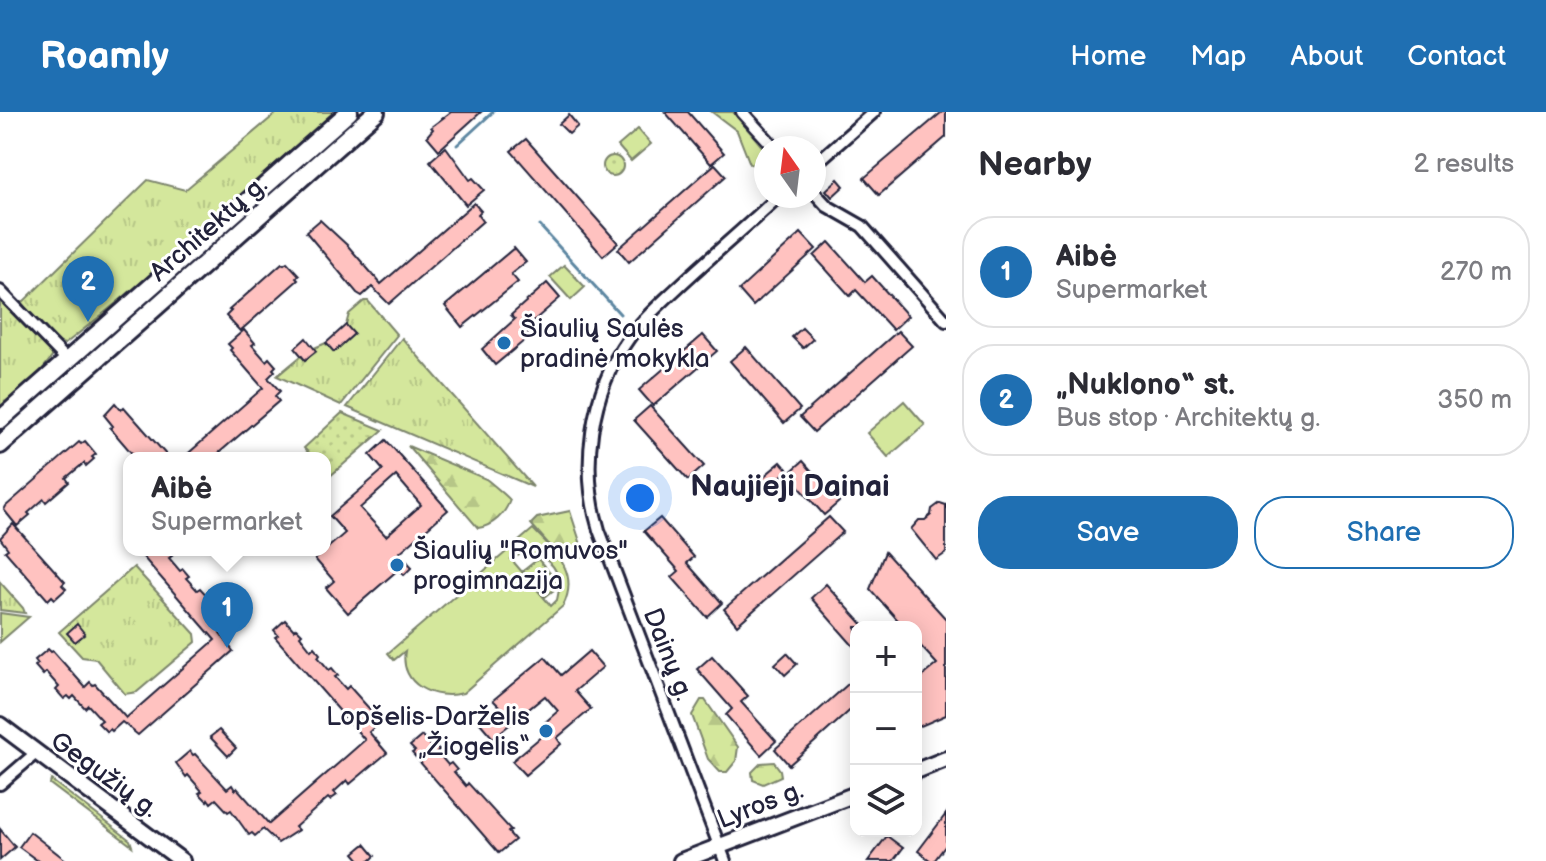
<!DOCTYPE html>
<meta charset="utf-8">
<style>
body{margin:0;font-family:"Balsamiq Sans",sans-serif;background:#f2f2f3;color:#2b2b33}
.controls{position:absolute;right:24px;bottom:24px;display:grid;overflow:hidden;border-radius:16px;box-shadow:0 4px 20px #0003}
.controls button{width:72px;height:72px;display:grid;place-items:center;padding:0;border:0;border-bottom:2px solid #e1e1e2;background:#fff;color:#2b2b33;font:40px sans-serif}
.compass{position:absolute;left:754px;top:24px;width:72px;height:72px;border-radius:50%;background:#fff;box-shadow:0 4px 20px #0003;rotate:346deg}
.you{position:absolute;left:640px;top:386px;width:28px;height:28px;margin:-20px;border:6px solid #fff;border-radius:50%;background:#1a73e8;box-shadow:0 0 0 12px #1a73e833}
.badge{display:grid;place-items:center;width:52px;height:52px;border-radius:50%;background:#1f6fb2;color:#fff;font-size:26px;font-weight:700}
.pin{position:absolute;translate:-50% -66px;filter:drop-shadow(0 2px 4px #0008)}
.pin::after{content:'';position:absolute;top:42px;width:28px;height:24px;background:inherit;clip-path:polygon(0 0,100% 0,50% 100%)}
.popup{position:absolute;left:123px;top:340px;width:208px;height:104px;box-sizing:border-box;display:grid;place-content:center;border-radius:16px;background:#fff;filter:drop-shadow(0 2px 6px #0005);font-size:26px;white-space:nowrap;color:#7c7c81}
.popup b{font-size:30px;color:#2b2b33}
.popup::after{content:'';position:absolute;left:50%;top:100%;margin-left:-16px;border:16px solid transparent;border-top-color:#fff}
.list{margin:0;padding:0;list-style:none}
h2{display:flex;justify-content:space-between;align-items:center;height:104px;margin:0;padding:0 32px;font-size:34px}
h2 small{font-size:26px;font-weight:400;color:#7c7c81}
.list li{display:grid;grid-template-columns:52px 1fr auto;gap:24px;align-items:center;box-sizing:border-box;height:112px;margin:0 16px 16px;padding:0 16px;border:2px solid #e1e1e2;border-radius:32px}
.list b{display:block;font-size:30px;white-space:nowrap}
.list p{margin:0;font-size:26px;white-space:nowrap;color:#7c7c81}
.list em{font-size:26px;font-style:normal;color:#7c7c81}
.actions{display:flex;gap:16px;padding:24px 32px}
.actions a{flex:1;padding:18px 0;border:2px solid #1f6fb2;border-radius:32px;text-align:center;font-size:28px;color:#1f6fb2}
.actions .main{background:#1f6fb2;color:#fff}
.icon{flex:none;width:44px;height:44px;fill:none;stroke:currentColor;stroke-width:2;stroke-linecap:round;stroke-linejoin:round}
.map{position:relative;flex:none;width:946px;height:749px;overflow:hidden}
header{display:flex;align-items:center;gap:48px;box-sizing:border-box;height:112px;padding:0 40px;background:#1f6fb2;color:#fff}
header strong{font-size:38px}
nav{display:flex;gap:44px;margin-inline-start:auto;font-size:28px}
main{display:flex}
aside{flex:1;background:#fff}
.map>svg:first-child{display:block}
.grass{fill:url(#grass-tufts);stroke:#7b846c;stroke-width:2}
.forest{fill:url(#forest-firs);stroke:#7b846c;stroke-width:2}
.park{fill:url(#park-dots);stroke:#7b846c;stroke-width:2}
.garden{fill:#d4e79c;stroke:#7b846c;stroke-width:2;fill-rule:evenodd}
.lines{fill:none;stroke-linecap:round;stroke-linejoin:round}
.stream{stroke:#5d87a2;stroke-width:3}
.building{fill:#ffc2c0;stroke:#22223b;stroke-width:2;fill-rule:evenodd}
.street-casing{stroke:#22223b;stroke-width:16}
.secondary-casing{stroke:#22223b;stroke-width:20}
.primary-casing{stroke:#22223b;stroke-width:22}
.street{stroke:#fff;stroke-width:10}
.secondary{stroke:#fff;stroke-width:14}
.primary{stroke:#fff;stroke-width:16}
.poi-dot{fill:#1f6fb2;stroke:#fff;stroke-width:3}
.labels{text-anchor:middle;stroke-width:6;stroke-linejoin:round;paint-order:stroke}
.street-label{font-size:26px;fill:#22223b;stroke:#fff}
.poi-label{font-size:26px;fill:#22223b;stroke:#fff;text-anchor:start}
.quarter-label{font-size:30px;font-weight:bold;fill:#22223b;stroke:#fff}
</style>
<header>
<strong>Roamly</strong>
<nav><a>Home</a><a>Map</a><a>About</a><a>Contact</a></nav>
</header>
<main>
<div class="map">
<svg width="946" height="749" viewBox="0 0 946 749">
<defs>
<pattern id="grass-tufts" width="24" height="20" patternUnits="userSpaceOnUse" patternTransform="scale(2)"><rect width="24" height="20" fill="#d4e79c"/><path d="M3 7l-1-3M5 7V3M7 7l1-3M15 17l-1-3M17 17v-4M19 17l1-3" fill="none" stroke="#b6c687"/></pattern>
<pattern id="forest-firs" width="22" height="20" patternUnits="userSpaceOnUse" patternTransform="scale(2)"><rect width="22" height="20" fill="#d4e79c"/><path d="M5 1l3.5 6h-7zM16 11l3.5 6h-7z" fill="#b6c687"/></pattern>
<pattern id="park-dots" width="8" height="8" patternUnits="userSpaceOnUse" patternTransform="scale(2)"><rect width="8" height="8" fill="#d4e79c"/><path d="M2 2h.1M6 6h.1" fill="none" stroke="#b6c687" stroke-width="1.8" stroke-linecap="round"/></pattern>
</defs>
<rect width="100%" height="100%" fill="#fff"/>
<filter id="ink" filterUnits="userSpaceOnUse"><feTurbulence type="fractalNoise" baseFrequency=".0125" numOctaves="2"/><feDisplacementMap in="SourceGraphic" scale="16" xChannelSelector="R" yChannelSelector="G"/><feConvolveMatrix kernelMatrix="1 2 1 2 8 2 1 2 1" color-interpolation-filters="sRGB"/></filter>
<g filter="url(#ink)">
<!-- grass -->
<g class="grass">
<path d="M278,0h57c-89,79 -176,159 -270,232 -18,-2 -32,-27 -43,-41l126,-123 37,10z"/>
<path d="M359,0h6l-148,129v-4z"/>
<path d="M204,136l4,1 -1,3 -207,183v-7z"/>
<path d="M0,184l52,56v5l-20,25 -32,28z"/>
<path d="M364,189h4l29,34 -56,70 -64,-29 24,-20 4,4 11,-8 -2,-4 12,-5 9,8 18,-16 -7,-10 3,-11z"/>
<path d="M402,226l131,149 -186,-80z"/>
<path d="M134,455l61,67 1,8 -59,50 -12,2 -29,-35 -14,-2 -23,-25z"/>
<path d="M0,470l23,26 2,5 -25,-3z"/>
<path d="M0,501l29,4 -29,25z"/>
<path d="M51,668l79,60 2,6 -82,-62z"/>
</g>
<!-- forest -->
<g class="forest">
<path d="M712,0h21l33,39v17l-16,-4 -13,-33z"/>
<path d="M408,334l78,33c4,3 22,18 24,21 -5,14 -17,26 -32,28z"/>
<path d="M570,399l15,46 -26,-1 -28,-32 6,-6z"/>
<path d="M701,588h4l33,47 -2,14 -9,11h-7l-12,-13 -16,-44z"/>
<path d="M774,650l6,8 1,6 -18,8 -10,-4 -1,-8 9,-9z"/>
</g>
<!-- park -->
<g class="park">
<circle cx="613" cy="54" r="10"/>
<path d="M342,301l41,17 -54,47 -4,-5v-14h-12l-9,-10z"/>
</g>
<!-- garden -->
<g class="garden">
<path d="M638,17l13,15 -20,17 -13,-15z"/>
<path d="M564,153l21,22 -14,13 -21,-23z"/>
<path d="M904,289l21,24 -37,32 -21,-24z"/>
<path d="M533,417c22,23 47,43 30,77l-100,87c-28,8 -64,-8 -58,-42l-11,9 -6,-7zM523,441c20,2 35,10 36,31l-21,-25 -15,12 22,26 15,-12 -3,15 -6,6 -40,-47z"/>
</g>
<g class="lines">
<!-- stream -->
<g class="stream">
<path d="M457,33l36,-33"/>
<path d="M540,114l80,88"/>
</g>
</g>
<!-- building -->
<g class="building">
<path d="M451,0h30l-42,38 -12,-14 6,-7 -2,-2z"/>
<path d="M665,0h23l36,41 -13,11z"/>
<path d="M942,0h4v25l-67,58 -15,-17z"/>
<path d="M569,3l9,11 -9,8 -10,-10z"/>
<path d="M526,27l92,104 -15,13 -92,-105z"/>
<path d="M446,35l24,33 3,-2 11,12 -18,15 -36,-44z"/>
<path d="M715,52l11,12 -97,86 -11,-13z"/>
<path d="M838,67l6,7 -12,11 -6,-7z"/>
<path d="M474,91l7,8 -3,3 5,7 -94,83 -17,-17 -10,9 -5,-3 -51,-61 14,-12 28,26 33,38z"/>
<path d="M801,121l15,16 -63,57 -14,-16z"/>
<path d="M829,130l36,40 7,-6 36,40 -15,14 -37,-40 -6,6 -36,-40z"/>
<path d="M514,136l12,14 -15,12 7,8 -56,45 -17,-21z"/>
<path d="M287,150l12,13 -3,3 2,2 -58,51 -14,-15 5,-5 -2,-1 53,-47 2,1z"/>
<path d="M547,171l13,15 -36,31 6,7 -35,29 -13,-16 33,-30 -4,-4z"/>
<path d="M346,213l8,9 -20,18 -8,-9z"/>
<path d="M802,216l11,11 -10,9 -11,-11z"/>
<path d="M244,218l11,13 -3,2 14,16 3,-3 7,8 -3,3 2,2 -7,7 12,13 -5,5 4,5 -66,57h-30l80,-70 -33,-38 2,-2 -4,-4z"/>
<path d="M898,219l14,15 -98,86 -14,-15z"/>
<path d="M703,223l14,16 -64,55 -14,-16z"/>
<path d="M306,226l10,13 -11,9 -10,-12z"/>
<path d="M746,235l54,62 -16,14 -54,-62z"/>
<path d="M115,291l6,7 3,-3 45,51h-28l-3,-4 -3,3 -25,-29 3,-2 -9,-11z"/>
<path d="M650,294l54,60 -16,14 -54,-60z"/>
<path d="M386,328l62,70 -49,43 13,14 -8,8 -5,-6 -51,44 -22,-25 8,-7 -19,-22 30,-26 -15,-17 53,-46 -13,-15zM396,364l25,29 -35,31 -26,-28z"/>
<path d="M85,329l11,13 -4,3 2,2 -8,7 -2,-3 -18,15 3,4 -23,20 -2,-3 -16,14 2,2 -13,11 -13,-16 2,-4 73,-64 2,2z"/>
<path d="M803,349l36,41 -15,13 -36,-41z"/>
<path d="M781,350l7,8 -19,17 -7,-9z"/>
<path d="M940,391l6,2v48l-10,7 -25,-31 8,-9h6l6,-5 1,-6z"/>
<path d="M829,405l14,15 -106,93 -13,-16z"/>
<path d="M660,406l34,39 -7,6 35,40 -15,14 -35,-40 7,-6 -35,-40z"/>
<path d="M13,412l52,58 -3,3 4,4 -11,10 -3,-3 -4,4 -43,-49 3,-2 -8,-11z"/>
<path d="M137,438h30l5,6 -3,2 11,13 3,-2 6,7 -3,2 11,12 3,-2 25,27 -2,2 6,8 -9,8 13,18 -95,84 -16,-13 -10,9 -2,-2 -3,3 -9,-9 4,-3 -14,-15 -3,3 -11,-12 -3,3 -3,-3 -4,3 -8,-9 3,-3 -13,-15 -3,3 -8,-9 3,-2 -3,-4 13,-11 3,3 2,-1 32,36 5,-5 3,3 2,-1 31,34 89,-78z"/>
<path d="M885,440l61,67v96l-30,13v-47l21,-17 -21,-23v-14h-12l-34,-38z"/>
<path d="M826,472l39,43h-9v22l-45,-51z"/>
<path d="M285,508l9,10 2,-2 6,6 -2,2 11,14 3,-3 6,7 -2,3 11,13 3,-2 6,7 -3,2 11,12 3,-3 25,28 -2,2 6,8 -9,8 18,21 -37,31 -3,-4 -13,12 3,3 -7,5 -2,-2 -33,29 3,3 -20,13 -15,-14 -8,7 -3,-3 -3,2 -18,-25 -3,2 -12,-13 -5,4 -3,-4 -1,2 -8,-8 3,-2 -14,-16 -2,2 -10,-14 14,-12 3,4 2,-1 32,35 5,-4 3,5 2,-2 32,36 96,-84 -90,-103 3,-2 -4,-5z"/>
<path d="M77,512l8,10 -10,8 -8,-9z"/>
<path d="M589,539l14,16 -28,24 16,18 -34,29 4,6 -36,31 -13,-14 36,-30 -6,-6 16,-14 -13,-15 -52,42 -13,-15 19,-17 -6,-6 52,-43 16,18z"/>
<path d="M787,541l10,11 -12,11 -10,-11z"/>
<path d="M712,544l36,40 -7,6 35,39 -15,14 -35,-40 6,-6 -35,-40z"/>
<path d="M856,565v28l-67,60 -14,-16z"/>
<path d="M219,618l17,18 -8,8 -18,-19z"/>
<path d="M422,624l9,10 2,-3 6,7 -2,2 11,13 3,-2 6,7 -3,2 12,14 2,-3 43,47 -3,2 7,8 -16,13 -87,-100 3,-2 -5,-5z"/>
<path d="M946,702v31l-12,16h-3l-13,-10z"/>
<path d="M0,717l15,18 -15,13z"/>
<path d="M30,720l37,29h-29l-19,-14z"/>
<path d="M887,724l16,12 -10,13h-25z"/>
<path d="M365,732l10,12 -5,5h-9l-7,-8z"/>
</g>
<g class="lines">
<!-- street casing -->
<g class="street-casing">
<g id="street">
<path d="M742,0l33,36"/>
<path d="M814,53l60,-53"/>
<path d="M814,80l13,14 35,20 84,95"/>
<path d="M0,179l67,69"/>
<path d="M0,672l36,-31"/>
<path d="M725,749l-126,-331c-19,-62 -9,-138 30,-192 13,-18 30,-33 46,-48 34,-32 70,-62 104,-94"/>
</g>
</g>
<!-- secondary casing -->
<g class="secondary-casing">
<g id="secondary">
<path d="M0,613l182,136"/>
<path d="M916,659l30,-12"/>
<path d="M681,749l175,-67"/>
</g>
</g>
<!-- primary casing -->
<g class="primary-casing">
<g id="primary">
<path d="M0,308l349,-308"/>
<path d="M0,333l376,-333"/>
</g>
</g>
<!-- street -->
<use href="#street" class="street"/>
<!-- secondary -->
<use href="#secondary" class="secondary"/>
<!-- primary -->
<use href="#primary" class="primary"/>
</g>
</g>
<!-- markers -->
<g class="poi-dot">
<circle cx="504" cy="231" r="8"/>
<circle cx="397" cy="453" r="8"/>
<circle cx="546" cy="619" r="8"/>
</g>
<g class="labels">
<!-- street labels -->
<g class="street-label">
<text transform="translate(208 116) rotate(-41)" y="9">Architektų g.</text>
<text transform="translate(669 542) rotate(69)" y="9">Dainų g.</text>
<text transform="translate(105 662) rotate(36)" y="9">Gegužių g.</text>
<text transform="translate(760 692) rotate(-21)" y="9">Lyros g.</text>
</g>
<!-- poi labels -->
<g class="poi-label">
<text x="520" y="225">Šiaulių Saulės<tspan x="520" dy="30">pradinė mokykla</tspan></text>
<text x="413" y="447">Šiaulių "Romuvos"<tspan x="413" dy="30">progimnazija</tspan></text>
<text x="530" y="613" text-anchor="end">Lopšelis-Darželis<tspan x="530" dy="30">„Žiogelis“</tspan></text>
</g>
<!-- quarter labels -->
<g class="quarter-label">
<text x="790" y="384">Naujieji Dainai</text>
</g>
</g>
</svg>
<div class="controls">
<button>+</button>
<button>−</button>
<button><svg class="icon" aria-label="layers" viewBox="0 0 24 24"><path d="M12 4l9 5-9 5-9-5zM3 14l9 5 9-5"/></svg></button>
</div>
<svg class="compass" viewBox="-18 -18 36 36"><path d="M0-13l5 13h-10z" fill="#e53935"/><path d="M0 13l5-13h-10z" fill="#7c7c81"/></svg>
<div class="you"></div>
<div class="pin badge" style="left:227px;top:536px">1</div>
<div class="popup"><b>Aibė</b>Supermarket</div>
<div class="pin badge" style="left:88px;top:210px">2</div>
</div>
<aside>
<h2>Nearby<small>2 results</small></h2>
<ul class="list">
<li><span class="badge">1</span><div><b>Aibė</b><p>Supermarket</p></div><em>270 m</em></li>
<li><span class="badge">2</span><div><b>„Nuklono“ st.</b><p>Bus stop · Architektų g.</p></div><em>350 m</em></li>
</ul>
<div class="actions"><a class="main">Save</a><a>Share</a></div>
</aside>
</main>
